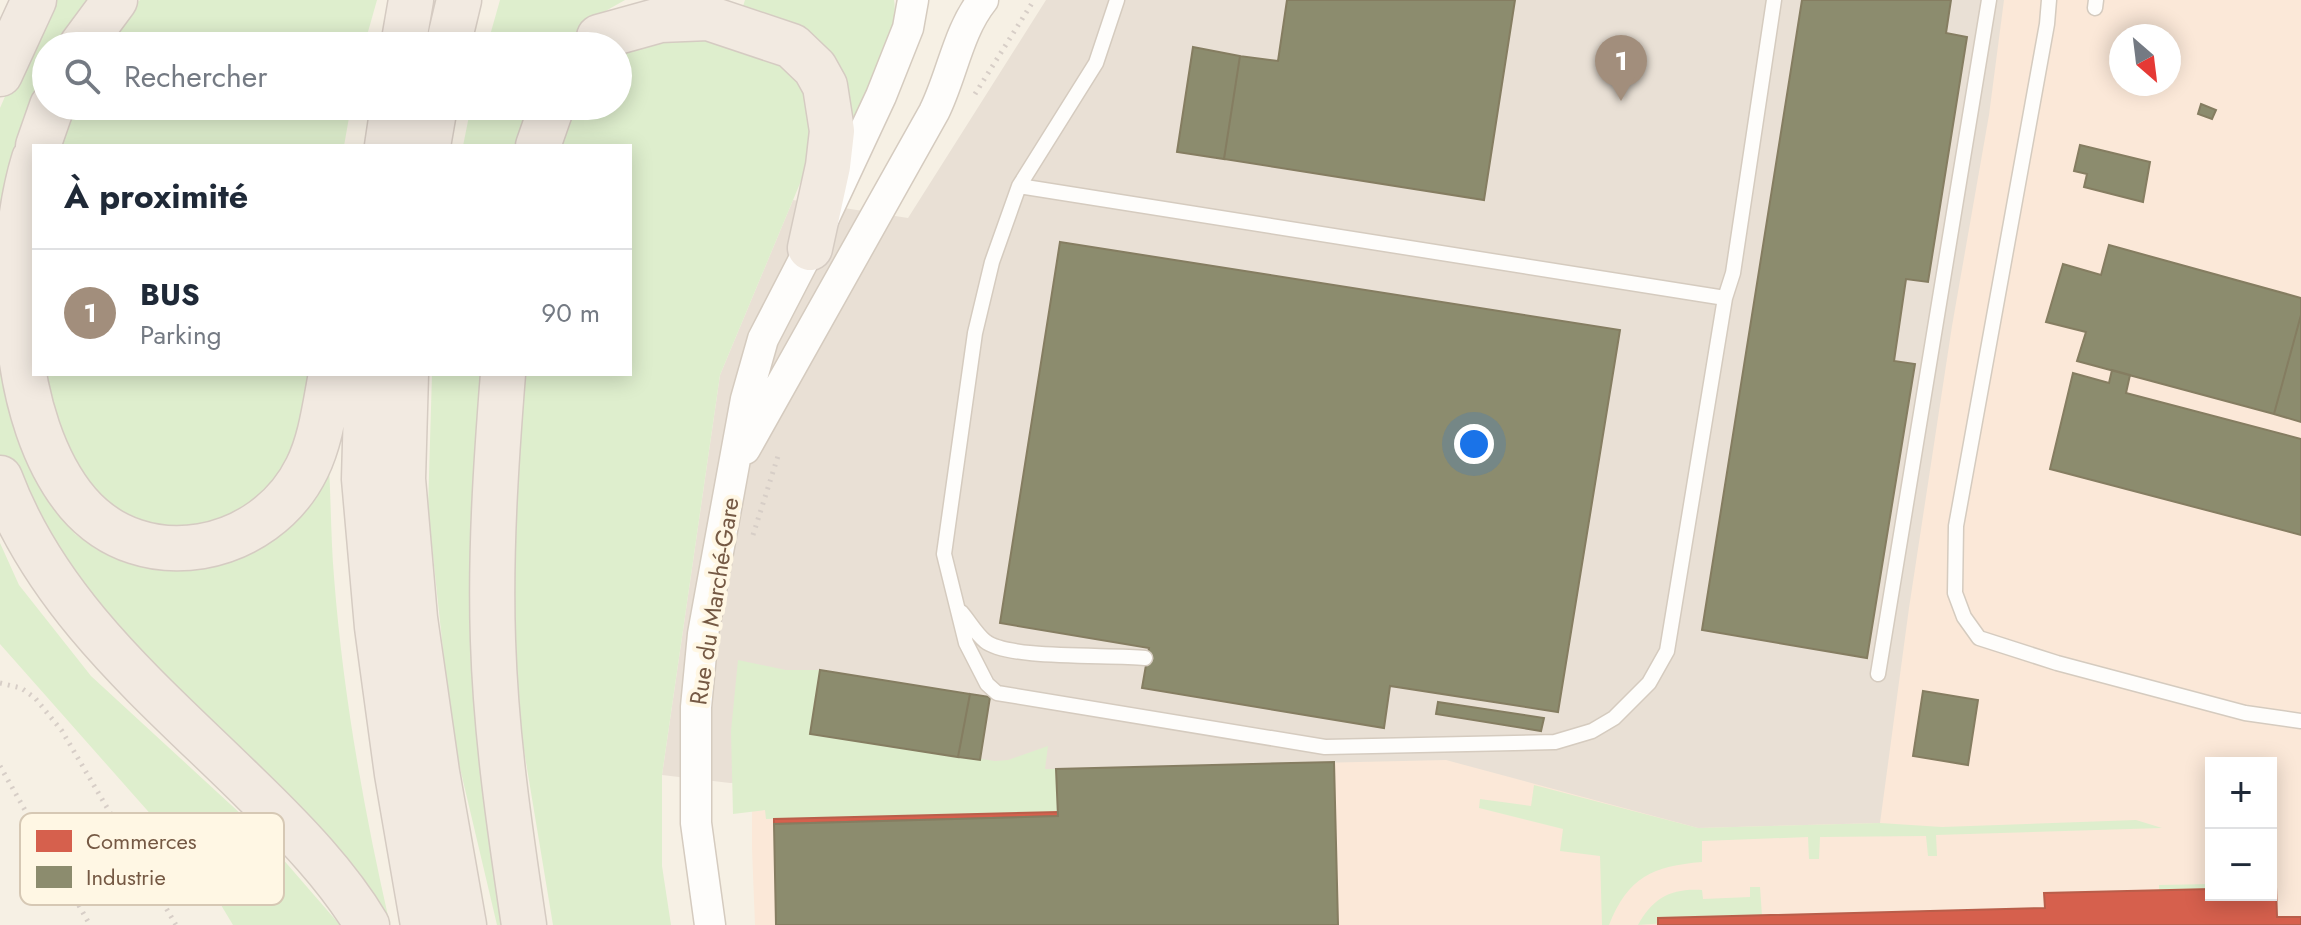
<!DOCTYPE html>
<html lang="fr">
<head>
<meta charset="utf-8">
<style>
	body { margin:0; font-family:Jost,sans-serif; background:#f2f2f3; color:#1f2937 }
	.controls { position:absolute; right:24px; bottom:24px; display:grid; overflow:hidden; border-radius:0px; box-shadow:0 4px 20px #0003 }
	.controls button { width:72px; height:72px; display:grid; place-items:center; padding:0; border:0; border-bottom:2px solid #e0e1e3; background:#fff; color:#1f2937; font:40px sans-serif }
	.compass { position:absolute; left:2109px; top:24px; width:72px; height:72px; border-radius:50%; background:#fff; box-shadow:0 4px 20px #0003; rotate:152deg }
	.you { position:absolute; left:1474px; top:444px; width:28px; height:28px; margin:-20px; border:6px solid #fff; border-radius:50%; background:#1a73e8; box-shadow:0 0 0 12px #1a73e833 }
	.badge { display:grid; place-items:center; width:52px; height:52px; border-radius:50%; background:#a28e7c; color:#fff; font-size:26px; font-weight:700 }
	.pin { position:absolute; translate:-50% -66px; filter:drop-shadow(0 2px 4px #0008) }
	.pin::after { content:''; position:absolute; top:42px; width:28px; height:24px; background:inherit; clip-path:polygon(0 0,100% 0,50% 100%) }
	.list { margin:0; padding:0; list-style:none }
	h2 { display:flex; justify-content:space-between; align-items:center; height:104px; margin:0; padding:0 32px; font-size:34px }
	h2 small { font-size:26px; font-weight:400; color:#747a83 }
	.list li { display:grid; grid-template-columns:52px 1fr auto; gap:24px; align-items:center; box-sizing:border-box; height:128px; padding:0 32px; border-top:2px solid #e0e1e3 }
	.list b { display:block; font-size:30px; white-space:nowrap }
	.list p { margin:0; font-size:26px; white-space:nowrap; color:#747a83 }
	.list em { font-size:26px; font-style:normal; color:#747a83 }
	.icon { flex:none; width:44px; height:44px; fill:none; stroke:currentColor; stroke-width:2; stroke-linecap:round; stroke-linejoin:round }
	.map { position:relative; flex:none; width:2301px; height:925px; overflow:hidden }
	.search { position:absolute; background:#fff; box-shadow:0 4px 20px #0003; left:32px; top:32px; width:600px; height:88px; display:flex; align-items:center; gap:20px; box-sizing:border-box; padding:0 28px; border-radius:44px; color:#747a83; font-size:30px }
	.panel { position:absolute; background:#fff; box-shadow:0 4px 20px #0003; left:32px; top:144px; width:600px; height:232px; border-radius:0px }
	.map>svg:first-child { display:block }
</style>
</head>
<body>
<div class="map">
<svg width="2301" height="925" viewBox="0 0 2301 925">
	<rect width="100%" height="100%" fill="#f6f0e4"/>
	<!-- commercial -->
	<path fill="#fbe8d8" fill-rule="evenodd" d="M1075,0h1226v925h-1546l-3,-76v-168zM2121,36h48v48h-48zM2211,763h60v132h-60z"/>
	<!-- industrial -->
	<path fill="#e9e0d5" d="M1046,0h958l-15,115 -37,211 -43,282 -29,215 -182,5 -252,-68 -390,9 -326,14 -68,-8 58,-400 73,-175 115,18z"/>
	<!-- green -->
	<path fill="#deeecd" d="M51,0h42l-32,46h-15v27l-14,32 -32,149v-146l29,-67z
		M140,0h237l-13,46h-265l28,-35z
		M500,0h125l-30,17 -25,29h-83z
		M745,0h149c6,32 -28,96 -44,125l-103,-110 -4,-9z
		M683,27l99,29 23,25 11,64 -96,230 -58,400v91l9,59h-118l-39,-235 2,-268 4,-48h110v-228h-77l15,-40h50v-58z
		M66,106h285l-7,40h-291z
		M471,106h63l-13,40h-58z
		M0,323l38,155 18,32 19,24 21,15 27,13 29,7 30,2 29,-3 30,-11 88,-90c2,37 2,73 5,110 9,117 30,234 56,348h-11l-226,-239 -153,-223z
		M41,374h271l-4,33 -27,75 -62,47h-81l-56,-43z
		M432,374h56l23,551h-14l-45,-191 -24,-225z
		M0,543l19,42 72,91 164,151 85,98h-107l-33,-55 -200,-226z
		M738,660l48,10h34l-9,64 184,27 13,-1 40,-14 -3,23h11l2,43 -292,7 -1,-9 -32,4 -2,-83z
		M1534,785l164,43 182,-5 62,4 194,-7 26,8 -226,7 1,21h-9l-2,-20 -106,1 -1,22h-10l-1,-22 -106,4v21c-49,4 -74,15 -93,63h-7l-2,-69 -40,-5 3,-22 -84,-21 1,-9 51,7z
		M2211,884v5l-52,2v-6z
		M1750,887h10l2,29 -124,9c15,-27 33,-37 64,-35l1,9 47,-2z"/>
	<!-- shops -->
	<path fill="#d6604d" stroke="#b95e4a" stroke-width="2" d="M1058,812v4l-284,8v-5z
		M2271,887h5l1,30h24v8h-643v-7l387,-10 -1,-15 167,-4v6h60z"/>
	<!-- industry -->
	<path fill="#8c8c6e" stroke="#857d61" stroke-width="2" d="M1287,0h228l-31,200 -260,-41 16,-103 38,5z
		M1802,0h149l-5,33 21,4 -39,245 -22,-3 -12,82 21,3 -48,294 -165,-28z
		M1193,47l47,9 -16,103 -47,-7z
		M2201,104l15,6 -4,9 -14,-5z
		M2080,145l70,17 -7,40 -59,-15 3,-13 -13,-3z
		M1060,242l560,88 -62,382 -168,-26 -6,42 -242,-40 7,-40 -149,-25z
		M2109,245l192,53v17l-27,99 -197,-53 9,-29 -40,-10 17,-58 38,11z
		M2301,315v107l-27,-8z
		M2112,370l18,5 -4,18 175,46v96l-251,-66 23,-96 36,10z
		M820,670l150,24 -12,63 -148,-23z
		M1923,691l55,9 -10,65 -55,-9z
		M970,694l20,3 -10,63 -22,-3z
		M1438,702l106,16 -3,13 -105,-17z
		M1334,762l4,163h-562l-2,-101 284,-8 -2,-47z"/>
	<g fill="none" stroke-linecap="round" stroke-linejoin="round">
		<defs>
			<path id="service" d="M1117,0l-21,63 -77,123 -27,76 -17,71 -31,221 22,89 21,41 10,9 328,54 230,-5 37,-11 22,-13 35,-35 18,-32 58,-353
				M2049,0l-2,24 -91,502 -1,67 9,24 15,21 78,25 188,50 56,8
				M2095,8l1,-8
				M1019,186l706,112 8,-25 41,-273
				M961,612c8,9 15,22 24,29 23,19 126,13 160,17
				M1878,674l111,-674"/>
			<path id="minor" d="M745,449l189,-337c18,-36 24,-81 49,-112
				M710,925l-14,-102v-116l7,-73 43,-235 17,-60 47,-91 71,-152 27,-68 5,-28"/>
			<path id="trunk" d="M599,37l61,-17 48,-2 84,28 23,22 10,18 7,45 -4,35 -18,82
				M81,46l34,-46
				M403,46l8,-46
				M448,46l11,-46
				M0,74l34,-74
				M38,146l14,-40
				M387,146l6,-40
				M428,146l7,-40
				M538,146l14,-40
				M34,159c-30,99 -25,262 44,344 65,76 187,51 229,-35 14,-28 18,-63 24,-94
				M367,374l-3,105 13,148 20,147 26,151
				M406,374l-3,105 12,139 22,154 27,153
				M503,374c-7,88 -13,179 -10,267 3,96 17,190 31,284
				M0,478c49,131 157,218 253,313 42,41 84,84 114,134"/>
		</defs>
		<!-- service casing -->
		<use href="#service" stroke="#d5cbbf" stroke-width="17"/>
		<!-- minor casing -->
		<use href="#minor" stroke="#d5cbbf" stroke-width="33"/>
		<!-- trunk casing -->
		<use href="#trunk" stroke="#d5cbc2" stroke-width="47"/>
		<!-- path -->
		<path stroke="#d7cec7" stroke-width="5" stroke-dasharray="2 6" stroke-linecap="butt" d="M975,94l59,-94
			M753,535l26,-82
			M0,683l21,5 14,10 27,33 114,194
			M0,766l90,159"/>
		<!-- service -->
		<use href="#service" stroke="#fefdfb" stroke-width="14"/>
		<!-- minor -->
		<use href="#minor" stroke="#fefdfb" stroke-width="30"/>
		<!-- trunk -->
		<use href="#trunk" stroke="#f2eae1" stroke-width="44"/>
	</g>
	<g text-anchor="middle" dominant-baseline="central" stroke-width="8" stroke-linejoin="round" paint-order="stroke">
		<!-- street labels -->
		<g font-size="24" fill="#755944" stroke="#fff7e4">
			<text transform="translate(714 601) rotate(-81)">Rue du Marché-Gare</text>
		</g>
	</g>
	<!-- legend -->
	<rect x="20" y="813" width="264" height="92" rx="12" fill="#fff7e4" stroke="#d6c8b4" stroke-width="2"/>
	<rect x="36" y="830" width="36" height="22" fill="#d6604d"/>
	<rect x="36" y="866" width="36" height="22" fill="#8c8c6e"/>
	<g font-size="22" fill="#755944">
		<text x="86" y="849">Commerces</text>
		<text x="86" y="885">Industrie</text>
	</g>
</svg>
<div class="controls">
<button>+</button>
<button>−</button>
</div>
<svg class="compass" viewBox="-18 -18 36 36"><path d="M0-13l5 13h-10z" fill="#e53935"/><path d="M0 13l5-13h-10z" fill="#747a83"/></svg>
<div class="you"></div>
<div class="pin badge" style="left:1621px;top:101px">1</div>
<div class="search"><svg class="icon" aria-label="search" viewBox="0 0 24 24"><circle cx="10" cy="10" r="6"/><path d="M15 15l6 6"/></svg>Rechercher</div>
<section class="panel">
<h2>À proximité<small></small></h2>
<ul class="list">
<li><span class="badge">1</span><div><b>BUS</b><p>Parking</p></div><em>90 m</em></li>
</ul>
</section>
</div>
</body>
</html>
